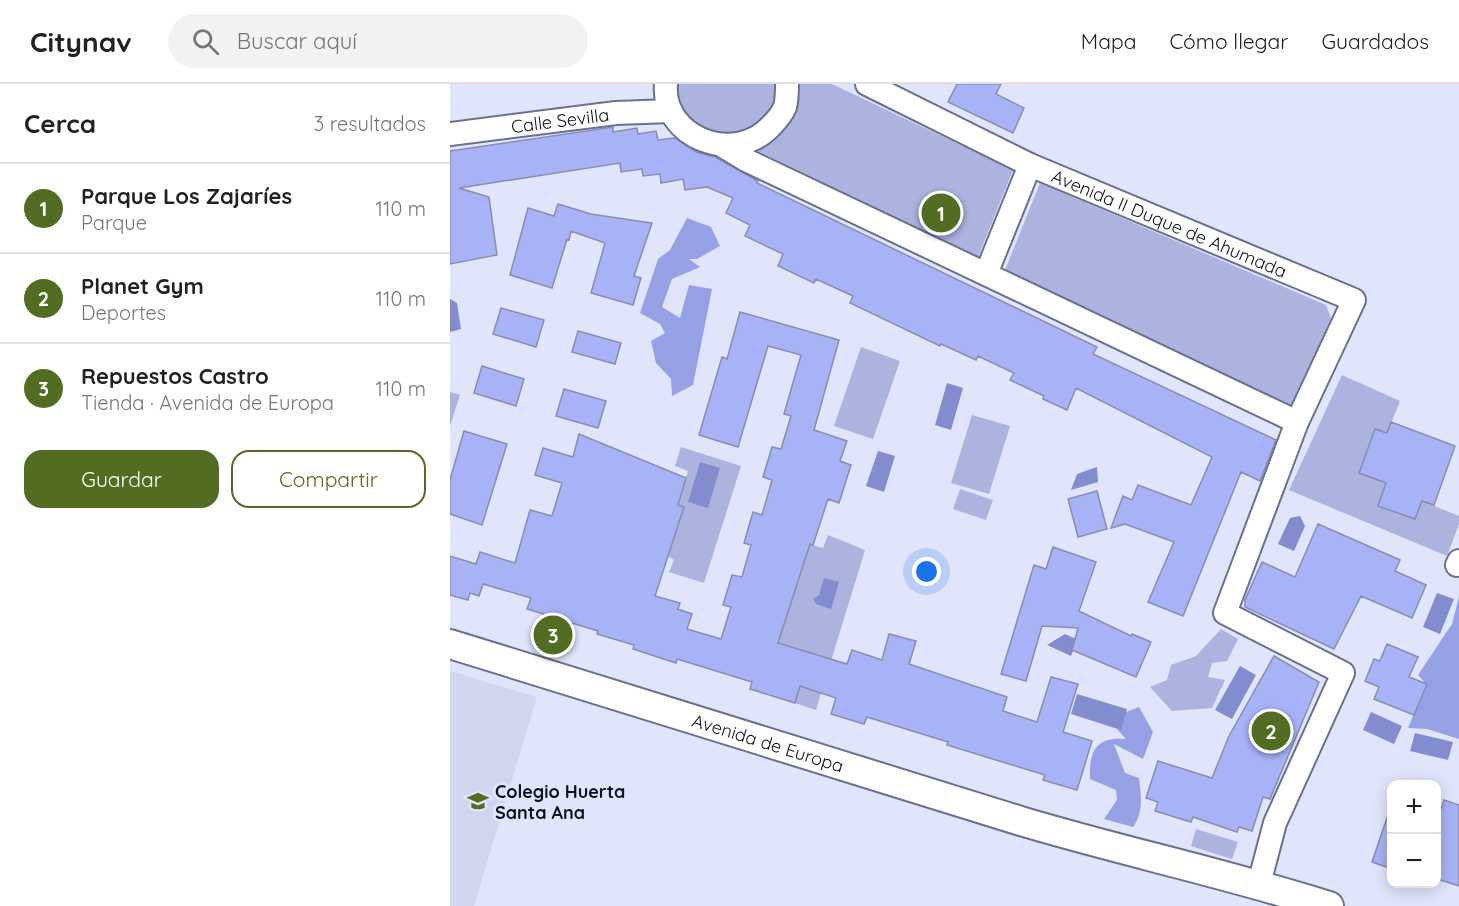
<!DOCTYPE html>
<html lang="es">
<head>
<meta charset="utf-8">
<style>
	body { margin:0; font-family:Quicksand,sans-serif; background:#f2f2f2; color:#222 }
	.controls { position:absolute; right:18px; bottom:18px; display:grid; overflow:hidden; border-radius:12px; box-shadow:0 3px 15px #0003 }
	.controls button { width:54px; height:54px; display:grid; place-items:center; padding:0; border:0; border-bottom:2px solid #e0e0e0; background:#fff; color:#222; font:30px sans-serif }
	.you { position:absolute; left:477px; top:488px; width:21px; height:21px; margin:-15px; border:4px solid #fff; border-radius:50%; background:#1a73e8; box-shadow:0 0 0 9px #1a73e833 }
	.badge { display:grid; place-items:center; width:39px; height:39px; border-radius:50%; background:#526d21; color:#fff; font-size:20px; font-weight:700 }
	.pin { position:absolute; translate:-50% -50%; border:3px solid #fff; box-shadow:0 2px 6px #0006 }
	.list { margin:0; padding:0; list-style:none }
	h2 { display:flex; justify-content:space-between; align-items:center; height:78px; margin:0; padding:0 24px; font-size:26px }
	h2 small { font-size:20px; font-weight:400; color:#767676 }
	.list li { display:grid; grid-template-columns:39px 1fr auto; gap:18px; align-items:center; box-sizing:border-box; height:90px; padding:0 24px; border-top:2px solid #e0e0e0 }
	.list b { display:block; font-size:22px; white-space:nowrap }
	.list p { margin:0; font-size:20px; white-space:nowrap; color:#767676 }
	.list em { font-size:20px; font-style:normal; color:#767676 }
	.actions { display:flex; gap:12px; padding:18px 24px }
	.actions a { flex:1; padding:14px 0; border:2px solid #526d21; border-radius:18px; text-align:center; font-size:21px; color:#526d21 }
	.actions .main { background:#526d21; color:#fff }
	.icon { flex:none; width:33px; height:33px; fill:none; stroke:currentColor; stroke-width:2; stroke-linecap:round; stroke-linejoin:round }
	.map { position:relative; flex:none; width:1009px; height:822px; overflow:hidden }
	header { display:flex; align-items:center; gap:36px; box-sizing:border-box; height:84px; padding:0 30px; background:#fff; border-bottom:2px solid #e0e0e0 }
	header strong { font-size:28px }
	nav { display:flex; gap:33px; margin-inline-start:auto; font-size:21px }
	.search { width:420px; height:54px; background:#f2f2f2; display:flex; align-items:center; gap:15px; box-sizing:border-box; padding:0 21px; border-radius:33px; color:#767676; font-size:22px }
	main { display:flex }
	aside { flex:1; background:#fff }
	.map>svg:first-child { display:block }
</style>
</head>
<body>
<header>
<strong>Citynav</strong>
<div class="search"><svg class="icon" aria-label="search" viewBox="0 0 24 24"><circle cx="10" cy="10" r="6"/><path d="M15 15l6 6"/></svg>Buscar aquí</div>
<nav><a>Mapa</a><a>Cómo llegar</a><a>Guardados</a></nav>
</header>
<main>
<aside>
<h2>Cerca<small>3 resultados</small></h2>
<ul class="list">
<li><span class="badge">1</span><div><b>Parque Los Zajaríes</b><p>Parque</p></div><em>110 m</em></li>
<li><span class="badge">2</span><div><b>Planet Gym</b><p>Deportes</p></div><em>110 m</em></li>
<li><span class="badge">3</span><div><b>Repuestos Castro</b><p>Tienda · Avenida de Europa</p></div><em>110 m</em></li>
</ul>
<div class="actions"><a class="main">Guardar</a><a>Compartir</a></div>
</aside>
<div class="map">
<svg width="1009" height="822" viewBox="0 0 1009 822">
	<rect width="100%" height="100%" fill="#e1e5fb"/>
	<!-- built -->
	<path fill="#d1d6ef" d="M0,587l87,26 -63,209h-24z"/>
	<!-- green -->
	<path fill="#abb3de" d="M227,0h100c-1,15 -5,33 -19,42 -4,2 -27,10 -31,10 -13,0 -34,-11 -41,-21 -7,-9 -8,-20 -9,-31z
		M350,0h32l181,86 -35,87 -222,-107c22,-17 44,-36 44,-66z
		M590,99l286,122 5,13 -40,90 -286,-138z
		M411,263l39,14 -27,78 -39,-13z
		M892,291l58,26 -13,32 -12,-4 11,54 -8,23 37,13 7,-18 37,15v8l-12,32 -158,-66z
		M0,308l10,3 -10,31z
		M522,331l38,11 -21,68 -38,-11z
		M231,363l60,19 -37,117 -35,-11 5,-12 -6,-4 16,-49 -6,-2 10,-34 -13,-5z
		M510,405l33,11 -7,20 -33,-11z
		M378,451l37,15 -49,160 -21,-7 5,-17 10,3 10,-33 -46,-2 36,-110 13,4z
		M771,545l17,10 -11,22 -15,2 -4,14 17,3 -13,28 -40,3 -22,-24 17,-7 4,-15 25,-9z
		M746,745l42,13 -6,17 -41,-13z"/>
	<!-- forest -->
	<path fill="#96a0e5" d="M237,134l24,9 9,19 -23,13h-8l11,8 -28,12 -10,28 18,11 9,-33 23,4 -19,96 -21,11 -1,-17 -15,-16 -5,-22 14,-8 -5,-9 -20,-11 18,-54 12,-9z
		M1009,513v142l-32,-10 -19,-1 18,-44 -8,-9 34,-51z
		M689,623l14,25 -10,27 -29,-15 11,29 14,5c2,17 5,34 -6,49l-29,-8 13,-19 -1,-10 -26,-11c-1,-27 5,-43 36,-40l-9,-10 9,-17z"/>
	<!-- water -->
	<path fill="#828ccf" d="M0,215l7,4 4,26 -11,3z
		M497,299l16,5 -12,42 -16,-5z
		M428,367l17,5 -11,36 -18,-6z
		M250,378l20,6 -12,40 -20,-6z
		M647,383l1,15 -27,8 6,-16z
		M850,432l5,10 -11,25 -16,-7 12,-26z
		M374,494l15,4 -8,27 -15,-5 -3,-5 6,-4z
		M987,509l17,6 -14,35 -17,-7z
		M615,550l13,6 -7,16 -24,-11z
		M790,582l16,9 -24,44 -17,-9z
		M627,610l50,15 -6,21 -50,-16z
		M921,628l31,14 -8,18 -31,-14z
		M965,649l38,9 -5,18 -38,-9z"/>
	<!-- building -->
	<path fill="#a7b2f7" stroke="#888dae" stroke-width="1.5" d="M507,0h44l-5,10 28,14 -11,25 -65,-31z
		M163,43v5l24,-4 1,6 18,-3 2,9 17,-2 21,14 19,5 43,24 -1,2 340,164 -4,7 183,86 -16,41 -19,-9 -58,144 -35,-14 26,-60 -49,-18 -14,4 12,-32 9,4 6,-15 53,20 21,-48 -136,-69 -9,22 -24,-11 1,-3 -34,-16 4,-7 -36,-17 -2,4 -35,-16 -1,2 -90,-43 3,-7 -37,-17 -2,4 -36,-17 5,-12 -38,-18 5,-11 -24,-12 7,-15 -26,-11 -22,3 -2,-11 -22,4 -1,-9 -17,2 -1,-7 -21,3 -1,-9 -161,25 30,9 8,58 -47,9v-113z
		M108,120l33,10 61,9 -18,53 7,2 -8,27 -42,-12 14,-50 -34,-12 -2,9 -2,-1 -15,49 -42,-13 18,-67 26,8z
		M51,224l43,12 -8,27 -43,-13z
		M290,228l99,28 -25,90 33,11 -7,20 11,4 -12,38 -11,-4 -15,46 -3,-1 -32,99 69,21 5,-14 30,10 7,-26 27,7 -7,23 98,33 -4,14 34,11 14,-45 27,7 -15,48 29,9 -15,49 -34,-10 2,-5 -98,-30 1,-3 -81,-25 -3,7 -33,-10 5,-16 -36,-12 -5,17 -45,-14 2,-7 -75,-23 -1,4 -43,-14 1,-4 -37,-11 1,-3 -71,-22 4,-11 -48,-14 -4,12 -9,-3 -2,7 -18,-5v-39l26,8 4,-12 35,11 15,-53 22,6 10,-33 -27,-8 8,-27 30,9 6,-23 107,44 -8,27 6,2 -29,89 25,7 -2,6 14,5 -5,15 34,10 10,-32 -8,-2 9,-30 10,2 9,-32 -7,-2 9,-31 9,3 10,-35 -9,-3 9,-30 9,2 10,-33 -7,-2 17,-59 -33,-9 -30,101 -39,-12 23,-78 5,2z
		M128,247l43,12 -6,21 -43,-12z
		M32,282l42,13 -8,27 -42,-13z
		M114,305l42,12 -8,27 -42,-12z
		M941,338l64,24 -21,59 -12,-4 -7,18 -37,-13 8,-23 -27,-10 16,-44 12,4z
		M14,347l43,13 -25,81 -32,-11v-34z
		M647,407l10,38 -29,8 -10,-38z
		M868,440l82,36 -5,11 31,14 -14,33 -51,-22 -27,53 -89,-42v-7l17,-38 33,15z
		M603,463l43,15 -17,49 52,25 1,-2 19,8 -15,35 -64,-27 6,-22 -36,-2 -16,55 -25,-7 33,-109 12,4z
		M937,560l31,13 -9,20 18,7 -13,31 -40,-16 5,-12 -14,-6 9,-22 6,2z
		M824,572l45,26 -49,117 -7,-2 -11,34 -13,-4 -2,5 -44,-15 -2,5 -36,-11 3,-9 -12,-4 12,-37 54,17 17,-42z
		M994,716l15,5v81l-22,-7v-57z
		M938,731l4,1v53l-20,-7z"/>
	<g fill="none" stroke-linecap="round" stroke-linejoin="round">
		<defs>
			<g id="minor">
				<path d="M216,0c-5,53 68,82 105,42 5,-5 11,-12 14,-19 2,-7 2,-15 2,-23"/>
				<path id="s1" d="M417,0l163,81 324,135 -57,122 -72,191 118,60 -68,150 -16,61"/>
				<path id="s2" d="M0,50l166,-21 55,-2"/>
				<path d="M273,62l23,14 551,262"/>
				<path d="M536,190l44,-109"/>
				<path d="M1007,481l2,-4"/>
			</g>
			<g id="major">
				<path id="s3" d="M0,560l574,178c101,30 204,52 305,84"/>
			</g>
		</defs>
		<!-- minor casing -->
		<use href="#minor" stroke="#6a708f" stroke-width="26"/>
		<!-- major casing -->
		<use href="#major" stroke="#6a708f" stroke-width="32"/>
		<!-- minor -->
		<use href="#minor" stroke="#fff" stroke-width="22"/>
		<!-- major -->
		<use href="#major" stroke="#fff" stroke-width="28"/>
	</g>
	<!-- icons -->
	<defs>
		<symbol id="school-bare" viewBox="-9 -9 18 18"><path d="M0-5L7-2L0 1L-7-2ZM-4 1L0 2.5L4 1V4Q0 6-4 4Z" fill="#526d21" stroke="#e1e5fb" stroke-width="2.5" paint-order="stroke"/></symbol>
	</defs>
	<g fill-rule="evenodd">
		<use href="#school-bare" x="13" y="702" width="30" height="30"/>
	</g>
	<g text-anchor="middle" dominant-baseline="central" stroke-width="6" stroke-linejoin="round" paint-order="stroke">
		<!-- street labels -->
		<g font-size="18" fill="#0f111c" stroke="#e1e5fb">
			<text stroke="none"><textPath href="#s2" startOffset="111">Calle Sevilla</textPath></text>
			<text stroke="none"><textPath href="#s1" startOffset="333">Avenida II Duque de Ahumada</textPath></text>
			<text stroke="none"><textPath href="#s3" startOffset="333">Avenida de Europa</textPath></text>
		</g>
		<!-- poi labels -->
		<g font-size="18" font-weight="bold" fill="#0f111c" stroke="#e1e5fb" text-anchor="start">
			<text x="45" y="707">Colegio Huerta<tspan x="45" dy="21">Santa Ana</tspan></text>
		</g>
	</g>
</svg>
<div class="controls">
<button>+</button>
<button>−</button>
</div>
<div class="you"></div>
<div class="pin badge" style="left:491px;top:129px">1</div>
<div class="pin badge" style="left:821px;top:647px">2</div>
<div class="pin badge" style="left:103px;top:551px">3</div>
</div>
</main>
</body>
</html>
